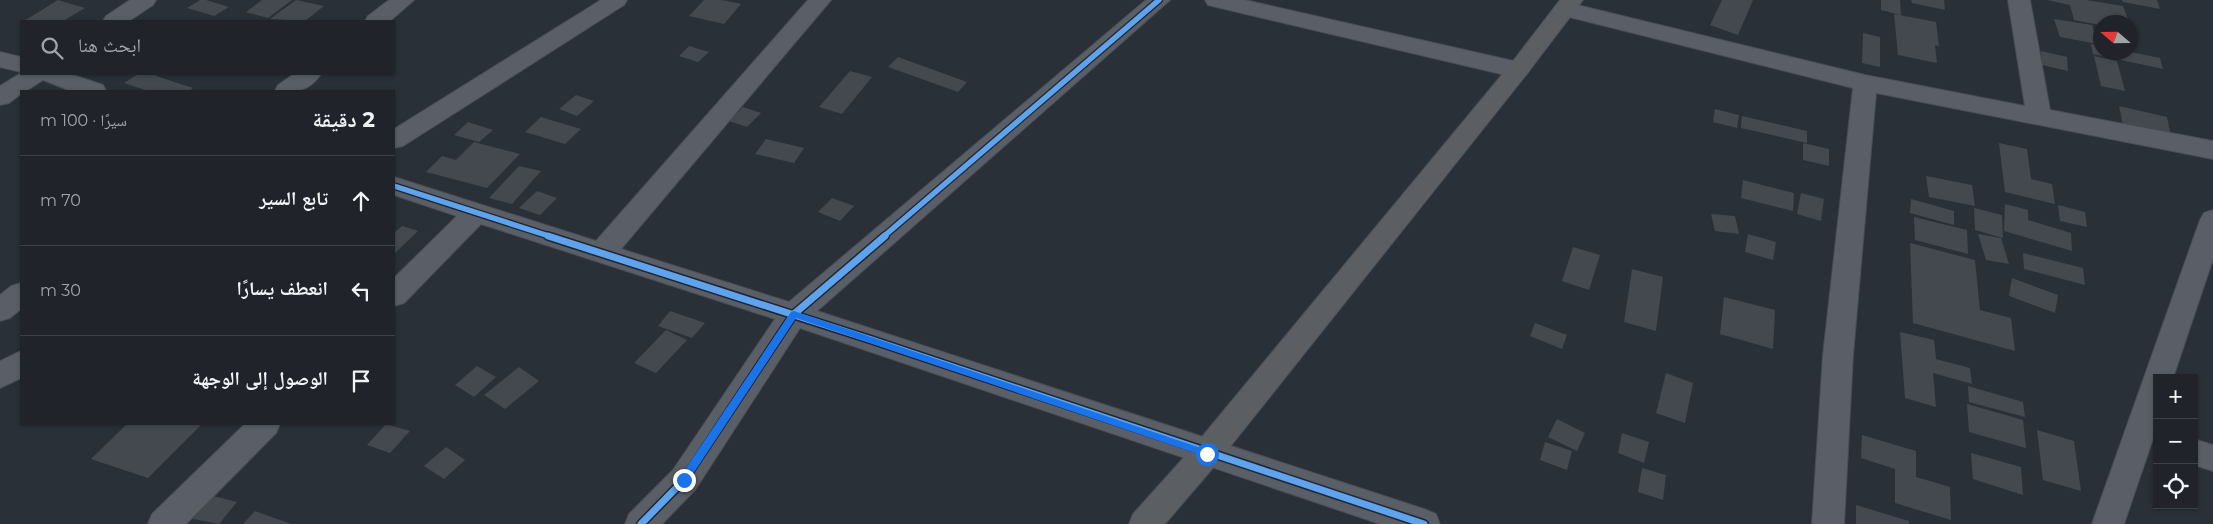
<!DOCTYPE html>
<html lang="ar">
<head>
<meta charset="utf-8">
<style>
	body { margin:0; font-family:Montserrat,"Noto Naskh Arabic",sans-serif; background:#282c32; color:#f1f3f6; direction:rtl }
	.controls { position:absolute; right:15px; bottom:15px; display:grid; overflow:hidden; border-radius:0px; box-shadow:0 1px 4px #0004 }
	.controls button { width:45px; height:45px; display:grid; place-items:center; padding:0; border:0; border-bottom:1px solid #3d4147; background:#20242a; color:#f1f3f6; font:25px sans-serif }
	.compass { position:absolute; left:2093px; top:15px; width:45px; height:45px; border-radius:50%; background:#20242a; box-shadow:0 1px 4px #0004; rotate:290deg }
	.stop { position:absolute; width:15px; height:15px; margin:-11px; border:4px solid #1a73e8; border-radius:50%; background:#fff }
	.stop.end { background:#1a73e8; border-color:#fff; box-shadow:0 1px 5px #0008 }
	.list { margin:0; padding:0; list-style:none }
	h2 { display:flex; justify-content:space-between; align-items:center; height:65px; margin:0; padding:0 20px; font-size:21px }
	h2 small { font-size:16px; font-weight:400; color:#a2a4a8 }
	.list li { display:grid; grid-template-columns:32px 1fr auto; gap:15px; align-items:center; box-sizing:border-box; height:90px; padding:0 20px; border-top:1px solid #3d4147 }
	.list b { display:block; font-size:19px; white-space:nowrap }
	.list em { font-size:16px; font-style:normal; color:#a2a4a8 }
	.icon { flex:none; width:28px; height:28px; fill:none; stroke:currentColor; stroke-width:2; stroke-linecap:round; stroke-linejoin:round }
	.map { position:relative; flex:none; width:2213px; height:524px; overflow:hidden; direction:ltr }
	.search { position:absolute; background:#20242a; box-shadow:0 1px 4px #0004; left:20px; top:20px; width:375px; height:55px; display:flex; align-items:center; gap:12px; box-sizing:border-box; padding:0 18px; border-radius:0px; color:#a2a4a8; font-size:19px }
	.panel { position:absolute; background:#20242a; box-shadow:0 1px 4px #0004; left:20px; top:90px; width:375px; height:335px; border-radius:0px; direction:rtl }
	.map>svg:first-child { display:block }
</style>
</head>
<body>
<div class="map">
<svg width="2213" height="524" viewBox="0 0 2213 524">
	<rect width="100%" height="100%" fill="#2a3038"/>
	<!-- building -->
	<path fill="#444950" d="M58,0l27,8 -22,13h-39z
		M200,0h6l23,7 -15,9 -27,-8z
		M262,0h30l-24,18 -22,-6z
		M296,0l28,6 -19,15 -35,-2z
		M704,0h18l19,4 -17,20 -35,-8z
		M1722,0h31l-15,35 -28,-10z
		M1881,0h19l1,15 -20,-5z
		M1911,0h33l1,10 -33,-7z
		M2047,0h39l37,6 6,16h-29v3l-26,-5 -4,-15z
		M2122,0h35l3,9 -37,-7z
		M1894,14l42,8 3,24 -4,-1 2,18 -39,-8z
		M2054,19l38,6 6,19 -38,-7z
		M1863,33l17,4v30l-18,-4z
		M2091,44l9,2v6h30l30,6 3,11 -70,-15z
		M689,46l20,6 -11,10 -19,-6z
		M2041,51l26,6 1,14 -26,-6z
		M2094,56l23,5 8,30 -24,-5z
		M898,57l69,25 -9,10 -70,-25z
		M850,71l22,6 -30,37 -23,-7z
		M138,74h21l-3,2 37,12 -4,3h-41l-24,-8z
		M576,95l18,6 -17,15 -18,-7z
		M2119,106l48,11 4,19 -48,-11z
		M743,107l18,6 -14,14 -18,-6z
		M1715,109l24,6 -2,13 -24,-6z
		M1742,116l65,15v12l-66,-15z
		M541,117l40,12 -16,15 -40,-12z
		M468,122l25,8 -14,12 -25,-7z
		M766,139l38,9 -10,15 -39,-9z
		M474,142l46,12 -33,34 -61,-16 16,-16 14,4z
		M1803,143l26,6v17l-26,-6z
		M1999,143l28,6 4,30 21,5 3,20 -50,-12z
		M519,166l22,5 -29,33 -23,-6z
		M1926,176l46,9 3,21 -46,-9z
		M1743,180l51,13 -1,18 -52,-13z
		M537,191l20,7 -17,17 -21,-7z
		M1801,193l23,6 -3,22 -24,-7z
		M832,198l22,8 -14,15 -22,-9z
		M1911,199l43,12v14l-44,-12z
		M2005,204l23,6v10l43,13 1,18 -68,-20z
		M2058,205l27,7 2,15 -27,-6z
		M1974,208l28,7 1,23 -28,-8z
		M1711,214l24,2 4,18 -24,-3z
		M1914,217l53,13 1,24 -53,-14z
		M402,226l16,5 -24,23v-21z
		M1748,234l28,8 -3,18 -28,-8z
		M1978,234l23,4 8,26 -23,-4z
		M1910,243l65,17 5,50 31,8 4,33 -102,-28z
		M1573,247l27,8 -11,35 -27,-9z
		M2023,253l60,15 2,17 -61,-16z
		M1632,269l31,8 -7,54 -32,-9z
		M2012,278l46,17 -3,18 -46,-17z
		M1724,297l51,13 -2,39 -53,-15z
		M670,311l35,12 -13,15 -34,-12z
		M1535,323l32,12 -5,14 -32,-13z
		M666,330l21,10 -31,33 -22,-10z
		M1900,332l34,8 2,19 34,9 2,16 -39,-11 3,34 -31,-9z
		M477,366l19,11 -22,20 -19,-12z
		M519,367l20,14 -34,28 -21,-14z
		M1666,373l27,10 -8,40 -29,-10z
		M1968,386l55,16 2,15 -56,-15z
		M1967,404l56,16 3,28 -57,-16z
		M1557,419l28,14 -8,18 -29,-14z
		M127,424h75l-54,54 -57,-19z
		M386,424l24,7 -20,22 -23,-8z
		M2037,430l37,11 7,50 -38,-11z
		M1622,433l27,9 -5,21 -26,-10z
		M1862,435l54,16v26l34,10 1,33 -56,-17v-34l-34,-11z
		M1545,442l27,9 -5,19 -27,-10z
		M446,447l19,13 -21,19 -20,-13z
		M1971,453l50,14 2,28 -50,-16z
		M1642,468l24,7 -3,25 -25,-8z
		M213,496l24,6 -18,22 -26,-5z
		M1856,505l53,16v3h-53z
		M255,511l36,13h-48z"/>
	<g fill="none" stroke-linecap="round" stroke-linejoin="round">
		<defs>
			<path id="minor" d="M130,0h26l-3,5 -24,16h-26l3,-5z
				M389,0h25l-24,21h-25l3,-5z
				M601,0h26l-3,5 -221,141 -9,2v-19z
				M808,0h23l-210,249 168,53 357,-302h24l-353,311 607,198 12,5 4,10h-60l-580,-196 -105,162 -33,34h-37l4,-10 44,-44 102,-151 -294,-95 -77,79 -10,3v-28l63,-62 -63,-21v-18l202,64z
				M1205,0h40l273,62 8,3 4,5 -4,5 -8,3 -302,-71 -8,-2z
				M2008,0h22l20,110 163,31v18l-337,-66 -23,262 -9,169h-32l11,-169 30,-267 -296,-74 -3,-5 3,-5 8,-2 300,73 160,31z
				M0,52l21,5v15l-21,-5z
				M21,73l49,1 33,11 3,6h-35l-28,-11 -17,11h-5v3l-12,9 -9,2v-19z
				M294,74h27c-13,19 -25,17 -46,17l3,-6z
				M2213,210v49l-40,119h-16v49l-33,97h-32l108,-304 4,-7z
				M21,283v26l-11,9 -10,3v-26l11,-9z
				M21,351v27l-21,10v-27z
				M245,424h35l-4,9 -90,91h-38l4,-10z
				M2194,439l19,6v26l-19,-6z"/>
			<path id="trunk" d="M1560,0h23l-57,75 -308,387 -53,62h-36l4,-10 63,-70 314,-379z"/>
		</defs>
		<!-- minor casing -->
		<use href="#minor" stroke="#484c53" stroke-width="2"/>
		<!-- trunk casing -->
		<use href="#trunk" stroke="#474c53" stroke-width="2"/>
		<!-- minor -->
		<use href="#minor" fill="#5a5e66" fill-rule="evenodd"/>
		<!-- trunk -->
		<use href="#trunk" fill="#5b5f64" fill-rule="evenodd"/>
		<defs>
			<path id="cycleway-far1" d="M394,186l158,51
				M883,237l276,-237"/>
			<path id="cycleway" d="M548,236l324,104 552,184
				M641,524l43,-44 110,-166 91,-78"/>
		</defs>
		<!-- cycleway-far1 casing -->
		<use href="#cycleway-far1" stroke="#1d2633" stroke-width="8"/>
		<!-- cycleway casing -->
		<use href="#cycleway" stroke="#1d2633" stroke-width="10"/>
		<!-- cycleway-far1 -->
		<use href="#cycleway-far1" stroke="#60a3ed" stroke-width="5.5"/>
		<!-- cycleway -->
		<use href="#cycleway" stroke="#60a3ed" stroke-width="7"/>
	</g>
	<!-- route -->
	<path fill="#1a73e8" d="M794,311l413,139 4,4 -4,3 -411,-139 -109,165h-7v-6l111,-165z"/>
</svg>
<div class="controls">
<button>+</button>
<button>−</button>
<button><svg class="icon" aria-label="locate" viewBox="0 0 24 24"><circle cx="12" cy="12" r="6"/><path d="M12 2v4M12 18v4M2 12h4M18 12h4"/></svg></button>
</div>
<svg class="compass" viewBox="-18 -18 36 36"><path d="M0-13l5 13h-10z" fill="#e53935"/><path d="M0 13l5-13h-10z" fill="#a2a4a8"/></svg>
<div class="stop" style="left:1207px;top:454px"></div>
<div class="stop end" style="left:684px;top:480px"></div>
<div class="search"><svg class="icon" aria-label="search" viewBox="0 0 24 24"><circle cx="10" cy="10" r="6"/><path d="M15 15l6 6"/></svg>ابحث هنا</div>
<section class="panel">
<h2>2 دقيقة<small>سيرًا · 100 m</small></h2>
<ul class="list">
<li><svg class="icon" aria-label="ahead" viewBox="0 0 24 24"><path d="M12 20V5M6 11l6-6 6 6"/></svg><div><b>تابع السير</b></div><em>70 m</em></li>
<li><svg class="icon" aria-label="left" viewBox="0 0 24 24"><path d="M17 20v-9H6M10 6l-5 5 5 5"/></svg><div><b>انعطف يسارًا</b></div><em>30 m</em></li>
<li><svg class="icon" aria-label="arrive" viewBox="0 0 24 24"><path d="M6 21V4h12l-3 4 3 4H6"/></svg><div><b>الوصول إلى الوجهة</b></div></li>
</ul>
</section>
</div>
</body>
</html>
